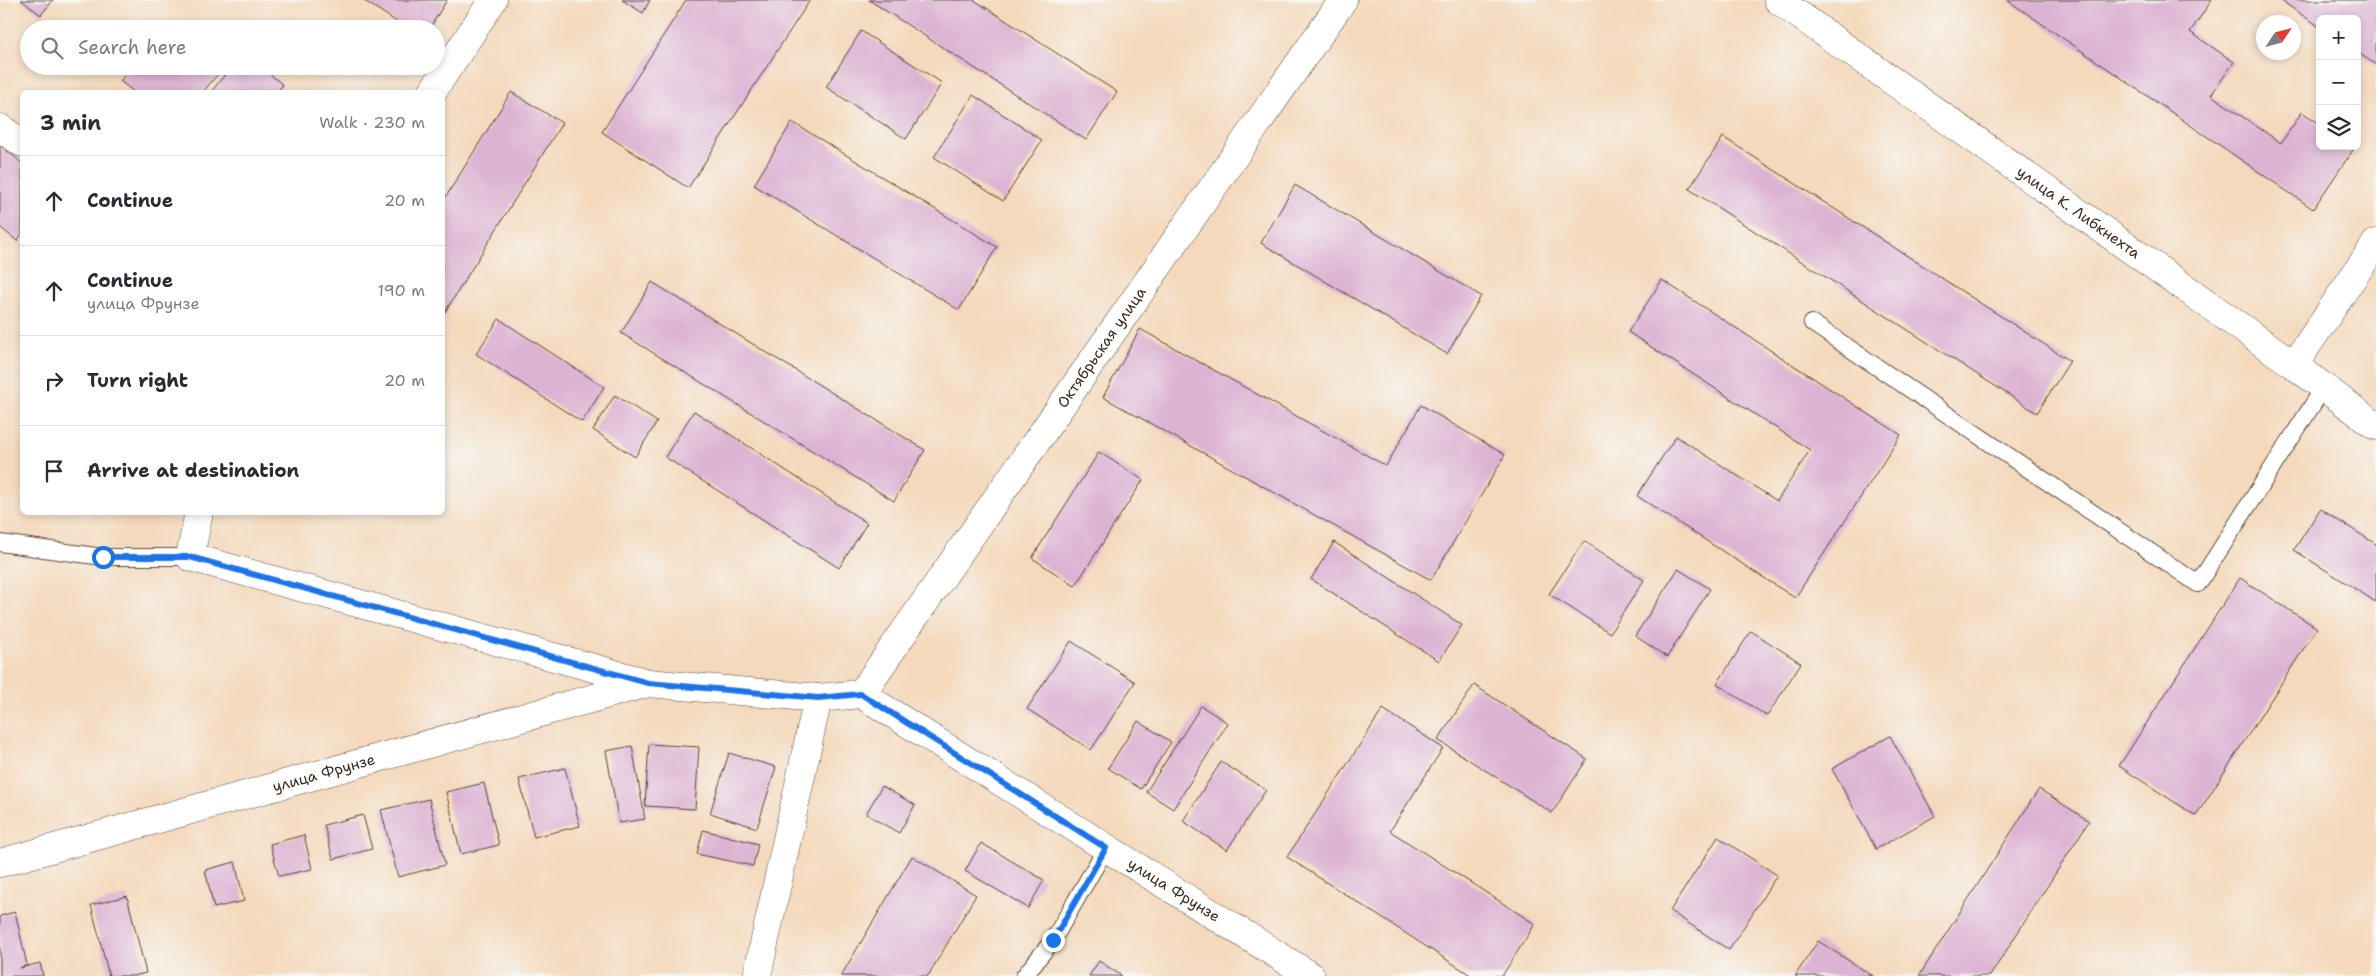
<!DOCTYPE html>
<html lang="en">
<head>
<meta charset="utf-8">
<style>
	body { margin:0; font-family:"Shantell Sans",sans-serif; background:#f7f7f7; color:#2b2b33 }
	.controls { position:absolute; right:15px; top:15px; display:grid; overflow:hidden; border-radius:8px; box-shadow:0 2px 8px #0003 }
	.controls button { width:45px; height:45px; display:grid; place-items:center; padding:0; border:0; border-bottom:1px solid #e1e1e2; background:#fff; color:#2b2b33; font:25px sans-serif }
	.compass { position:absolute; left:2256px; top:15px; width:45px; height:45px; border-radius:50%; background:#fff; box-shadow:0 2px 8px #0003; rotate:54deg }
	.stop { position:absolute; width:15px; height:15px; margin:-11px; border:4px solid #1a73e8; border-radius:50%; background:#fff }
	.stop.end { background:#1a73e8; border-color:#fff; box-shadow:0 1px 5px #0008 }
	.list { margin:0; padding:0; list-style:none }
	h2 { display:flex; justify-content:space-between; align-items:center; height:65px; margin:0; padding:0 20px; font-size:21px }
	h2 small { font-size:16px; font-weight:400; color:#7c7c81 }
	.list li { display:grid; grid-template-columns:32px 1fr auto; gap:15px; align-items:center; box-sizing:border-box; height:90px; padding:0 20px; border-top:1px solid #e1e1e2 }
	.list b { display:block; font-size:19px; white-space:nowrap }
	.list p { margin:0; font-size:16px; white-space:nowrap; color:#7c7c81 }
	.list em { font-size:16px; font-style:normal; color:#7c7c81 }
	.icon { flex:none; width:28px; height:28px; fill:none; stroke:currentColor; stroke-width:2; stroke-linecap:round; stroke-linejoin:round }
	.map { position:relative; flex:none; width:2376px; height:976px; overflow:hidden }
	.search { position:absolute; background:#fff; box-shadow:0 2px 8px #0003; left:20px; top:20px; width:425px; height:55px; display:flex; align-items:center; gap:12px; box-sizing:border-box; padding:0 18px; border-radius:28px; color:#7c7c81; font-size:19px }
	.panel { position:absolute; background:#fff; box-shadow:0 2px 8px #0003; left:20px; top:90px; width:425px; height:425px; border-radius:8px }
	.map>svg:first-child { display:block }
</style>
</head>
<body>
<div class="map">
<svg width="2376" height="976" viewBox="0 0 2376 976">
	<rect width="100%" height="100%" fill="#f6f6f2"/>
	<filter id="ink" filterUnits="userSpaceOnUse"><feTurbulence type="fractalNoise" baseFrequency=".02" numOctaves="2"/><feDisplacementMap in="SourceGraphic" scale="10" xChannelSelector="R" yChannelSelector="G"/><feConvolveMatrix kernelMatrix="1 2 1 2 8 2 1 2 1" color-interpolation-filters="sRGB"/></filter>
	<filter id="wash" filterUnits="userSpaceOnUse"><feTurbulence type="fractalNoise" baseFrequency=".0096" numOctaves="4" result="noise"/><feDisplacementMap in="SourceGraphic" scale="20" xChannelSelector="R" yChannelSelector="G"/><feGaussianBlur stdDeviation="1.12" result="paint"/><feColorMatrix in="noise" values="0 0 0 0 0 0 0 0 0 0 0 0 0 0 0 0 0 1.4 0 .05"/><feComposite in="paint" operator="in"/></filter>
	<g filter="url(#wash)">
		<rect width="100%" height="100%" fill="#f4d9bc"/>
		<g id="blocks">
			<!-- building -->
			<path fill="#ddb3d3" d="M21,0h32l-12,15z
				M363,0h84l-18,29h-21z
				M622,0h28l-7,13z
				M686,0h124l-122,188 -86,-56z
				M869,0h105l143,92 -31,48z
				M2007,0h205l-22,32 44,30 -23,33 70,48 21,-31 18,12v22l35,1 -42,62z
				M2280,0h96v65l-19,-13v-33h-37v8z
				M861,31l81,52 -36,56 -80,-52z
				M132,66h85l4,4 -18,22h-69l-14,-11z
				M232,66h28l23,19 -7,7h-65z
				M511,92l51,31 -120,194v-114z
				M973,95l69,45 -39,61 -69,-44z
				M792,122l205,125 -38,63 -205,-125z
				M1723,137l347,224 -33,52 -348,-224z
				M0,145l22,18v71l-5,7 -17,-14z
				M1295,185l186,111 -34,58 -186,-111z
				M1662,280l239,155 -106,163 -158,-102 39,-60 101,65 33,-51 -182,-118z
				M652,282l273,168 -31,51 -273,-168z
				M499,319l105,68 -22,35 -106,-68z
				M1140,329l246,137 35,-61 84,50 -74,125 -328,-183z
				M615,395l42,27 -22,35 -42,-27z
				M694,411l173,112 -28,45 -174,-111z
				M1099,452l44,28 -68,106 -43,-28z
				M2320,509l56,35v58l-82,-52z
				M1584,541l60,39 -34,53 -61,-39z
				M1334,542l128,83 -23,36 -128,-82z
				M1678,569l32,20 -43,68 -32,-21z
				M2240,578l77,50 -121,188 -77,-50z
				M1751,631l50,32 -34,53 -50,-32z
				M1071,641l64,41 -44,68 -64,-41z
				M1474,685l113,74 -35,54 -114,-73z
				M1201,706l27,17 -55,86 -27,-17z
				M1383,709l60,39 -53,83 145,93 -33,52h-30l-185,-119z
				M1138,721l33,21 -30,47 -33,-21z
				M1890,736l45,80 -59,33 -44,-80z
				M649,744l50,3 -4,62 -50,-3z
				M632,746l13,73 -26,4 -13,-72z
				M729,753l47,14 -19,61 -47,-15z
				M1221,762l45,28 -39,60 -44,-29z
				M565,768l15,58 -46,11 -15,-58z
				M484,783l15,62 -38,9 -15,-62z
				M882,786l33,19 -16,28 -33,-19z
				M2039,789l50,32 -99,155h-71z
				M429,799l16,66 -47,12 -17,-67z
				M363,815l9,34 -39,10 -9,-34z
				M703,830l55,14 -5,22 -56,-12z
				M304,835l8,34 -33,7 -9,-32z
				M1718,837l59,38 -48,75 -59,-39z
				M981,843l63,37 -16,28 -63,-37z
				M912,856l64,39 -48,81h-87z
				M235,862l9,39 -30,7 -9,-38z
				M127,896l19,77 -13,3h-24l-18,-71z
				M15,912l12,53 -7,3 20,-5 3,13h-43v-60z
				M1818,941l55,35h-78z
				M1099,961l23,15h-33z"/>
		</g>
	</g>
	<g filter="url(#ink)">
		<use href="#blocks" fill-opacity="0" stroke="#574436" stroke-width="1"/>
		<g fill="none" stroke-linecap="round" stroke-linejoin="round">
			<defs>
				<path id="lane" d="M1812,323l386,261 126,-197
					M0,543l103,14h87
					M1024,976l29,-36 53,-92"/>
				<g id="street">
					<path id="s1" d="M1778,0l516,365 82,61"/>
					<path d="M432,92l61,-92"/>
					<path d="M0,128l22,15"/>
					<path d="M2294,365l82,-122"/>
					<path id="s2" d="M199,512l-9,45 458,126 170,15 43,-4 450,282"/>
					<path id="s3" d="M861,694l482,-694"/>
					<path id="s4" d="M0,863l648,-180"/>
					<path d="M757,976l61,-278"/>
				</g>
			</defs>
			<!-- lane casing -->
			<use href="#lane" stroke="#574436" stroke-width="18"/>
			<!-- street casing -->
			<use href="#street" stroke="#574436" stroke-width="29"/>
			<!-- lane -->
			<use href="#lane" stroke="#fff" stroke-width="16"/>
			<!-- street -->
			<use href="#street" stroke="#fff" stroke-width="28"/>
		</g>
	</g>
	<g fill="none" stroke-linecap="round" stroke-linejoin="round" filter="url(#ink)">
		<!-- route -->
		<path stroke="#1a73e8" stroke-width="6" d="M103,557h87l458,126 170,15 43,-4 245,154 -53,92"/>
	</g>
	<g text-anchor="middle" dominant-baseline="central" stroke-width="4" stroke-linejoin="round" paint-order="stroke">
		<!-- street labels -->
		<g font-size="15" fill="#3b2a1e" stroke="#f6f6f2">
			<text stroke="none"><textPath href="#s1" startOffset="368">улица К. Либкнехта</textPath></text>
			<text stroke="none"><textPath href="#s3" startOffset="422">Октябрьская улица</textPath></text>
			<text stroke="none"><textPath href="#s4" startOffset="336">улица Фрунзе</textPath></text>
			<text stroke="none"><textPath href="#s2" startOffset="1104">улица Фрунзе</textPath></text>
		</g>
	</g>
</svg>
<div class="controls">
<button>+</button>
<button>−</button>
<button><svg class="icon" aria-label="layers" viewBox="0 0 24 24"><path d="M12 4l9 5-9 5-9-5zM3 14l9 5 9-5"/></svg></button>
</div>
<svg class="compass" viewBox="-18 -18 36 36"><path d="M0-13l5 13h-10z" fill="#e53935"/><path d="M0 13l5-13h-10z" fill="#7c7c81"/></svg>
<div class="stop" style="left:103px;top:557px"></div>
<div class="stop end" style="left:1053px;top:940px"></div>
<div class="search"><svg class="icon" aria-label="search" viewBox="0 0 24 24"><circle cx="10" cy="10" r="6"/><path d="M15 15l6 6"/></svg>Search here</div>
<section class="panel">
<h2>3 min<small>Walk · 230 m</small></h2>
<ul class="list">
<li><svg class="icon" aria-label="ahead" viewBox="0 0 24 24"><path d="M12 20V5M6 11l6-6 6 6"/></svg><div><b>Continue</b></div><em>20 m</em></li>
<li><svg class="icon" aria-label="ahead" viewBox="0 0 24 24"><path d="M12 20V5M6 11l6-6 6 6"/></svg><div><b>Continue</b><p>улица Фрунзе</p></div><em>190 m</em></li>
<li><svg class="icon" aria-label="right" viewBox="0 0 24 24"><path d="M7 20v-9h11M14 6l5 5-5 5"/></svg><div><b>Turn right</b></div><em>20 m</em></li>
<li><svg class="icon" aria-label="arrive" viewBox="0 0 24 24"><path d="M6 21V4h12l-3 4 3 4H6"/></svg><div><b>Arrive at destination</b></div></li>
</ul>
</section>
</div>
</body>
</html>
